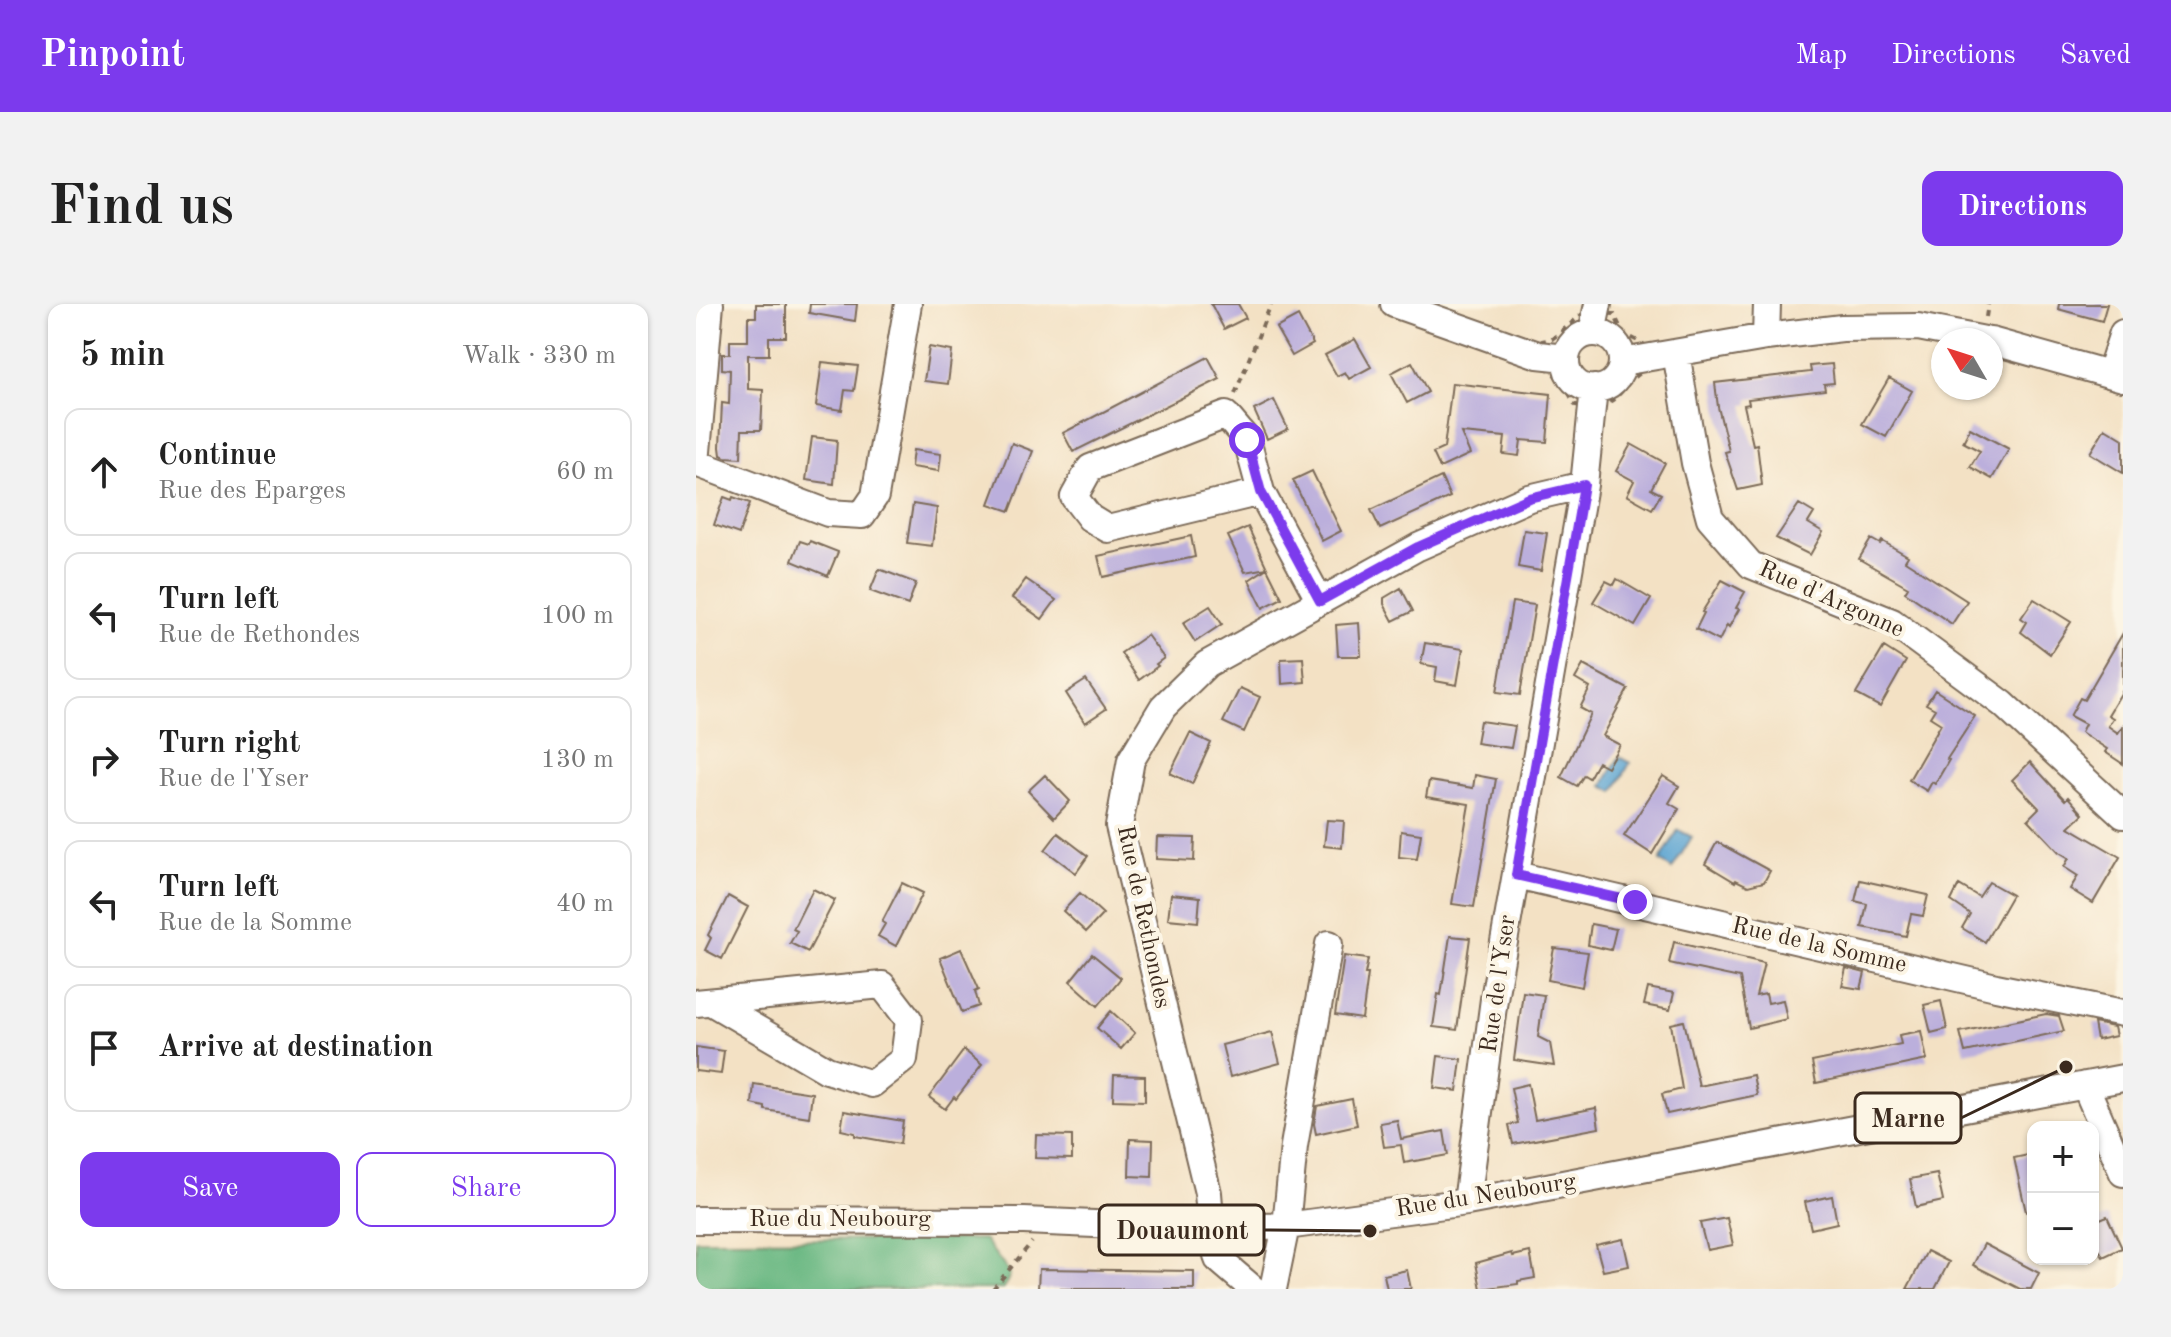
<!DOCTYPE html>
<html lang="en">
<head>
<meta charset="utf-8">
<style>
	body { margin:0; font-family:"Old Standard TT",serif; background:#f2f2f2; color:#222 }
	.controls { position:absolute; right:24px; bottom:24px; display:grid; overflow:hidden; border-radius:16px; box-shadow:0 2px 6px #0004 }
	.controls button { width:72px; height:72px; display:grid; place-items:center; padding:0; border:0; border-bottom:2px solid #e0e0e0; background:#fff; color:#222; font:40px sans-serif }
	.compass { position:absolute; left:1235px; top:24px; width:72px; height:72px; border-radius:50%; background:#fff; box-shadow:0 2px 6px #0004; rotate:309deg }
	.stop { position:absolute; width:24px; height:24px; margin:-18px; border:6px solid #7c3aed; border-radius:50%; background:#fff }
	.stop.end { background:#7c3aed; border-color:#fff; box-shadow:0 2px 8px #0008 }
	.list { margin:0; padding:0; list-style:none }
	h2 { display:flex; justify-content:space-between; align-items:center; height:104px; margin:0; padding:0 32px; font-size:34px }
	h2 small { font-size:26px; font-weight:400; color:#767676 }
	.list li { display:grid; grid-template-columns:52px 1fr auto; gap:24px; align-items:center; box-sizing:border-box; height:128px; margin:0 16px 16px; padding:0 16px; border:2px solid #e0e0e0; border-radius:16px }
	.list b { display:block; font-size:30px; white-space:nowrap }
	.list p { margin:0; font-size:26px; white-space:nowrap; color:#767676 }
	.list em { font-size:26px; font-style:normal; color:#767676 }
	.actions { display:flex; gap:16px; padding:24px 32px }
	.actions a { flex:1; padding:18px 0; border:2px solid #7c3aed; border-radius:16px; text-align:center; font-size:28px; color:#7c3aed }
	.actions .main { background:#7c3aed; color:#fff }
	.icon { flex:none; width:44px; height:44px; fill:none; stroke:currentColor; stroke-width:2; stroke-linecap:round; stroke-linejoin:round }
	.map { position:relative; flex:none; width:1427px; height:985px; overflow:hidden; border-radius:16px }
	header { display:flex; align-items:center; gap:48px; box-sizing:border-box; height:112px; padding:0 40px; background:#7c3aed; color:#fff }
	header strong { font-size:38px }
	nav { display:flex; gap:44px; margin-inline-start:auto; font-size:28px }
	.intro { display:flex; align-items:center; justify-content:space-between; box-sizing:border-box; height:192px; padding:0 48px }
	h1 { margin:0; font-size:56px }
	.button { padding:20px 36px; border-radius:16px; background:#7c3aed; color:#fff; font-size:28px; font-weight:700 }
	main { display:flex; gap:48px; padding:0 48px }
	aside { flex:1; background:#fff; border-radius:16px; box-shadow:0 2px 6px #0004 }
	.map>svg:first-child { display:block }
</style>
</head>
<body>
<header>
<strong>Pinpoint</strong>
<nav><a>Map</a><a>Directions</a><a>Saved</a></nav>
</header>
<div class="intro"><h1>Find us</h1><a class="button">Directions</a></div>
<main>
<aside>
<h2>5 min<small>Walk · 330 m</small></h2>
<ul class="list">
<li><svg class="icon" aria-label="ahead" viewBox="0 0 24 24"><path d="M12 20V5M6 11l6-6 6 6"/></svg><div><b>Continue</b><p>Rue des Eparges</p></div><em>60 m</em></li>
<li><svg class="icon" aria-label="left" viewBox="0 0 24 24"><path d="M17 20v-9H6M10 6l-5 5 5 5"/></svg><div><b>Turn left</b><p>Rue de Rethondes</p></div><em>100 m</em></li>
<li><svg class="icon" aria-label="right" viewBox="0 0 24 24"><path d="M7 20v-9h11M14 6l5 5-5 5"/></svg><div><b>Turn right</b><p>Rue de l'Yser</p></div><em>130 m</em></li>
<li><svg class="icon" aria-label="left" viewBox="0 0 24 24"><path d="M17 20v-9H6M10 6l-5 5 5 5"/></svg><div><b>Turn left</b><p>Rue de la Somme</p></div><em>40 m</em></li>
<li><svg class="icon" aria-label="arrive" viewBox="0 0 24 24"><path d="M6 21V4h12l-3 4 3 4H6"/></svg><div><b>Arrive at destination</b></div></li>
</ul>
<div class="actions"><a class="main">Save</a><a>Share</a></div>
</aside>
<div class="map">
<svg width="1427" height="985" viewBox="0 0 1427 985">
	<rect width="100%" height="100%" fill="#fcf5e5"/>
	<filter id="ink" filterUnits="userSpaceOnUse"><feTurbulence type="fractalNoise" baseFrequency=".0125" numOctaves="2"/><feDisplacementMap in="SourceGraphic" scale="16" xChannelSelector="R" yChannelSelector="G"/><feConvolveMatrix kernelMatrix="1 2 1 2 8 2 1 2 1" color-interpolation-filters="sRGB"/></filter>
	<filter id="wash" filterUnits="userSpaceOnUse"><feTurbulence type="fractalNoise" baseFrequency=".006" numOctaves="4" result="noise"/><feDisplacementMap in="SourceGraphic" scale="32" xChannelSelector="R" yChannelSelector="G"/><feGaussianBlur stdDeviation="1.8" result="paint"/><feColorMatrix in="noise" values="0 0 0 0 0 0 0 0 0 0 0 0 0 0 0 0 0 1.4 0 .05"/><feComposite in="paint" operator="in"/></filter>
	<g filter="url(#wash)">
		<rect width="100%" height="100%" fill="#f3e1c4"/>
		<!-- forest -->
		<path fill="#68b781" stroke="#527050" stroke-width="2" d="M288,935l26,35 -6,15h-308v-49z"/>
		<!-- water -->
		<path fill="#5ba4d2" stroke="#4b6778" stroke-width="2" d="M923,453l11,6 -16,29 -11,-6z
			M982,526l14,7 -20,32 -12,-8z"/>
		<g id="blocks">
			<!-- building -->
			<path fill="#bbafdc" d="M60,0h30v33h-17v18h-21v34l15,1 -2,40h-19l-1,28 -16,-1 -4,-2 -1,-8 2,-44 7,1 1,-34 -8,-1v-15h8v-13h18v-24h8z
				M114,0h47l-2,17 -46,-8z
				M515,0h27l8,14 -22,11z
				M1363,0h48l-5,17 -44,-12z
				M602,12l15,28 -21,12 -16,-28z
				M659,35l16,28 -22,12 -4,-7 -8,4 -12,-21z
				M233,43l23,4 -4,33 -24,-3z
				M512,53l12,22 -147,73 -10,-19z
				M126,58l36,4 -4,25 -9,-1 -3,20 -26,-4z
				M716,58l16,30 -21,11 -16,-30z
				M1136,60l2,19 -10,1 1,6 -77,9 1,5 -5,1 9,40 4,-1 5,41 -24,5 -13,-38 4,-1 -11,-44 -3,-24 96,-11 -1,-6z
				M1193,74l23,13 -26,46 -24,-13z
				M756,79l99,11 -4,48 -26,-2 -2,16 -16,-2 2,-17 -44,-4 9,21 -30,14 -7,-15 11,-5z
				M578,96l14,29 -21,10 -13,-29z
				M1274,124l39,21 -17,30 -22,-12 10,-16 -17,-9z
				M1409,124l18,11v34l-33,-20z
				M116,133l25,3 -3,44 -28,-4z
				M316,139l21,8 -23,60 -21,-7z
				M935,140l34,19 -14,26 10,5 -9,15 -25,-14 7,-14 -18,-10z
				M217,146l28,4 -2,17 -28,-4z
				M616,167l29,60 -19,10 -29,-61z
				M745,173l9,20 -70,32 -9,-19z
				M28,193l8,3 1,-3 17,6 -11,31 -25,-9z
				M217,200l24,4 -5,38 -25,-3z
				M1103,200l15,9 -6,10 15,9 -13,23 -34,-17z
				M552,223l19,41 -22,4 -17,-36z
				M828,226l23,3 -6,38 -23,-4z
				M495,232l4,21 -92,20 -5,-21z
				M1175,235l9,5 2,-3 26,15 -3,5 62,40 -15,23 -47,-32 3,-5 -49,-28z
				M104,237l9,3 1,-3 28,11 -10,24 -36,-15z
				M571,264l15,30 -19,10 -14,-28z
				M183,265l37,14 -8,22 -38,-14z
				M330,275l30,21 -14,19 -30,-21z
				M921,275l34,20 -16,27 -42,-24 13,-21 8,4z
				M1026,276l23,12 -9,16 3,1 -10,18 -2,-2 -8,16 -23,-12 8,-16 -2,-1z
				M705,284l12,23 -20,10 -9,-17v-6z
				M1338,295l37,23 -21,32 -29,-22 6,-10 -6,-4z
				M816,298l23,3 -15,90 -23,-3z
				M514,302l12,18 -27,18 -12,-19z
				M663,319l2,33h-23l-2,-31z
				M1427,329v57l-15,25 5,3 -5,8 10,7 5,-7v38l-18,-12 2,-3 -26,-17 4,-8 -15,-8 10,-18 4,2z
				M451,331l17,23 -8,6 2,2 -19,14 -18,-27z
				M729,339l38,6 -6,36 -22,-4 2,-14 -16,-3z
				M1188,343l22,14 -26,46 -24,-13z
				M607,354l2,24 -23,2 -1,-25z
				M887,361l45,24 -25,47 17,9 -13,22 -9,-5 -9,16 -5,-3 -7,11 -16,-9 30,-63 -11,-6 10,-20 -15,-9z
				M390,376l20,29 -21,14 -19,-30z
				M544,384l20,9 -16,35 -21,-10z
				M1239,386l40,26 -28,43 2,1 -14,24 -3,-2 -5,9 -18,-11 32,-56 -11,-7 5,-8 -9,-5z
				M784,417l35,5 -4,22 -35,-5z
				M494,429l21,10 -19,41 -22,-11z
				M1334,458l35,38 3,-3 15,17 -14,13 51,30 -27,46 -23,-14 8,-13 -14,-9 5,-9 -10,-6 -31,-33 11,-11 -27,-28z
				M349,471l25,26 -16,17 -26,-27z
				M779,471l21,4 -22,128 -22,-3 17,-100 -43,-7 3,-16 44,7z
				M967,472l16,10 -10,17 10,6 -27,45 -28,-18z
				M631,516l17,1 -2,27 -18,-2z
				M705,527l20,3 -4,25 -18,-2z
				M362,529l30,23 -12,17 -31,-23z
				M461,533l38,1 -1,23 -38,-2z
				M1021,538l53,29 -6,11 -16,4 -12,-6 -1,2 -30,-18z
				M1164,576l68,15 -5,21 -12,-2 -5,22 -44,-9 5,-23 -12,-3z
				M1293,578l23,13 -27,47 -23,-14 8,-14 -19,-13 8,-16 20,12z
				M206,579l21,10 -27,53 -18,-10 7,-12 -3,-2z
				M117,585l22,11 -27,52 -18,-9 7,-12 -4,-2z
				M384,589l23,21 -17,18 -23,-21z
				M475,590l29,3 -2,25 -30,-3z
				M32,592l20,11 -26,52 -17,-9 6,-12 -3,-3z
				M895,620l25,5 -5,21 -23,-5z
				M754,632l20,2 -13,92 -24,-3 5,-33 3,1z
				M978,638l90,21 -8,33 10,-2 2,9 15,-3 4,19 -38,9 -9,-50 -71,-15z
				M858,644l34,4 -6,35 -34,-7z
				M265,645l18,40 -4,2 4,15 -17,6 -22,-54z
				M396,650l29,24 -23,28 -28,-25z
				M648,652l24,3 -3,15h3l-6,45 -27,-4z
				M1150,664l19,5 -4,16 -19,-3z
				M952,684l26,5 -4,17 -26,-5z
				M827,688l21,3 -6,42 12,6 4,23 -40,-6z
				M1245,697l6,28 -16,4 -7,-28z
				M415,707l24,22 -14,16 -24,-21z
				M1350,710l13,2 5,15 -99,21 -5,-20z
				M988,717l15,65 54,-11 4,20 -90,19 -5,-20 20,-5 -11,-65z
				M1398,719l20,4 2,9 -19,4z
				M1225,727l6,29 -111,23 -4,-21 89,-18 -2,-9z
				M576,728l8,31 -50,14 -8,-32z
				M0,743l28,4 -3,23 -25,-3z
				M268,746l18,15 -26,34 -2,-2 -9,12 -16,-12z
				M742,752l23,3 -4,32 -23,-3z
				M418,771l31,1v25l-32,-1z
				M58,780l58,9 -3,24 -44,-7v-3l-13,-3z
				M832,780l7,36 61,-12 3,20 -86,16 -4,-19 9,-2 -7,-35z
				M656,795l5,26 -41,9 -2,-10 3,-18z
				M148,807l59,10 -3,23 -45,-8v-3l-14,-3z
				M701,816l4,19 43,-8 4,24 -44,8 -3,-18 -17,2 -4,-24z
				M340,831l36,1v23l-37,-1z
				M434,835l23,1 -1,37 -23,-1z
				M1337,850v57l-7,1 -12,-54z
				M1241,870l6,27 -27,6 -6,-28z
				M1136,892l5,27 -26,6 -6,-27z
				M1411,912l15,32 -19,9 -10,-20v-15z
				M1031,914l6,27 -26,5 -7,-27z
				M927,935l6,27 -26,5 -7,-26z
				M1288,940l55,29 -8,16h-11l-47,-24z
				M1231,947l22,11 -14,27h-28z
				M834,948l5,26 -17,3v3l-37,5 -5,-26 36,-10 1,3z
				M343,965l155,2v18h-156z
				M711,966l4,19h-24l-3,-14z"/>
		</g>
	</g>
	<g filter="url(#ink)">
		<use href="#blocks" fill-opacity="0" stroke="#7b6a58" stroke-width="2"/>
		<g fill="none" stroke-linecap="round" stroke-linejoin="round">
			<defs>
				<path id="minor" d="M14,0l-14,159 132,50 34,2 13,-19 33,-192
					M698,0l144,51 28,3
					M896,29l6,-29
					M870 57a28 28 0 1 1 56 0a28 28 0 1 1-56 0Z
					M1070,33l1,-33
					M1295,37l132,37
					M980,49l19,110 15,55 41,47 141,57 111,82 120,111
					M926,58l144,-25 76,-9 76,-1 67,13
					M1414,69l13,-40
					M565,188l-14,-52 -21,-25 -136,53 -16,29 16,21 18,11 153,-37 59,109
					M820,571l480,112 127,26
					M0,699l186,-18 27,35 -5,39 -32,25 -45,-14 -116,-68
					M1389,781l38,88
					M771,898l27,-203 90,-514 10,-97
					M0,916l328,1 187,8 75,-3 181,-24 656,-124
					M557,985l-35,-30 -7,-30 -3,-36 -89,-367 12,-66 32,-53 44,-43 211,-117 111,-49 55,-13
					M577,985l13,-63 8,-80 35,-202"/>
			</defs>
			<!-- minor casing -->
			<use href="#minor" stroke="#7b6a58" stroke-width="30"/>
			<!-- path -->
			<path stroke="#7b6a58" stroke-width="4" stroke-dasharray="6 6" stroke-linecap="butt" d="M889,8l29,2 9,19 22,12 2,24c-34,19 -21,41 -72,36 -8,-18 -21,-36 -39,-42l6,-22 10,-2z
				M1290,13l2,-13
				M539,90l36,-90
				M297,985l39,-47"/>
			<!-- minor -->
			<use href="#minor" stroke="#fff" stroke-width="26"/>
		</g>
	</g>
	<g fill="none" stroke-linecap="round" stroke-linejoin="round" filter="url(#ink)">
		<!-- route -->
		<path stroke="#7c3aed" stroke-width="10" d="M551,136l14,52 59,109 98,-54 111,-49 55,-13 -68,390 119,27"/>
	</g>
	<g text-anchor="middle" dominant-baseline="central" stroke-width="8" stroke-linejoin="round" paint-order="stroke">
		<!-- street labels -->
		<g font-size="24" fill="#3b2a1e" stroke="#fcf5e5">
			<text transform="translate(1135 296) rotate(24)">Rue d'Argonne</text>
			<text transform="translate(447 613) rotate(78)">Rue de Rethondes</text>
			<text transform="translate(1123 642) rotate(13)">Rue de la Somme</text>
			<text transform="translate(803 680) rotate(-82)">Rue de l'Yser</text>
			<text transform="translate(790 892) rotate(-9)">Rue du Neubourg</text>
			<text x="144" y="916">Rue du Neubourg</text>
		</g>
	</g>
	<!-- callouts -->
	<path fill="none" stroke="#3b2a1e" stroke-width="3" d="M1370 763L1265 814M674 927L568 926"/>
	<g fill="#3b2a1e" stroke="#fcf5e5" stroke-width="3">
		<circle cx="1370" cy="763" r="8"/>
		<circle cx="674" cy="927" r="8"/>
	</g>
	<g fill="#fcf5e5" stroke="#3b2a1e" stroke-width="3">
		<rect x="1159" y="789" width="106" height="50" rx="8"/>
		<rect x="403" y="901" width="165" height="50" rx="8"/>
	</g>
	<g font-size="26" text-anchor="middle" font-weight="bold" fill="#3b2a1e">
		<text x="1212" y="823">Marne</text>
		<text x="486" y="935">Douaumont</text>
	</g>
</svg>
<div class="controls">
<button>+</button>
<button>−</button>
</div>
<svg class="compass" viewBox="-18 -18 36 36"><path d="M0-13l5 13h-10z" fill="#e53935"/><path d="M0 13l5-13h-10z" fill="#767676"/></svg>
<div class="stop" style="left:551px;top:136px"></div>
<div class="stop end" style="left:939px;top:598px"></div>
</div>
</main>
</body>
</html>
